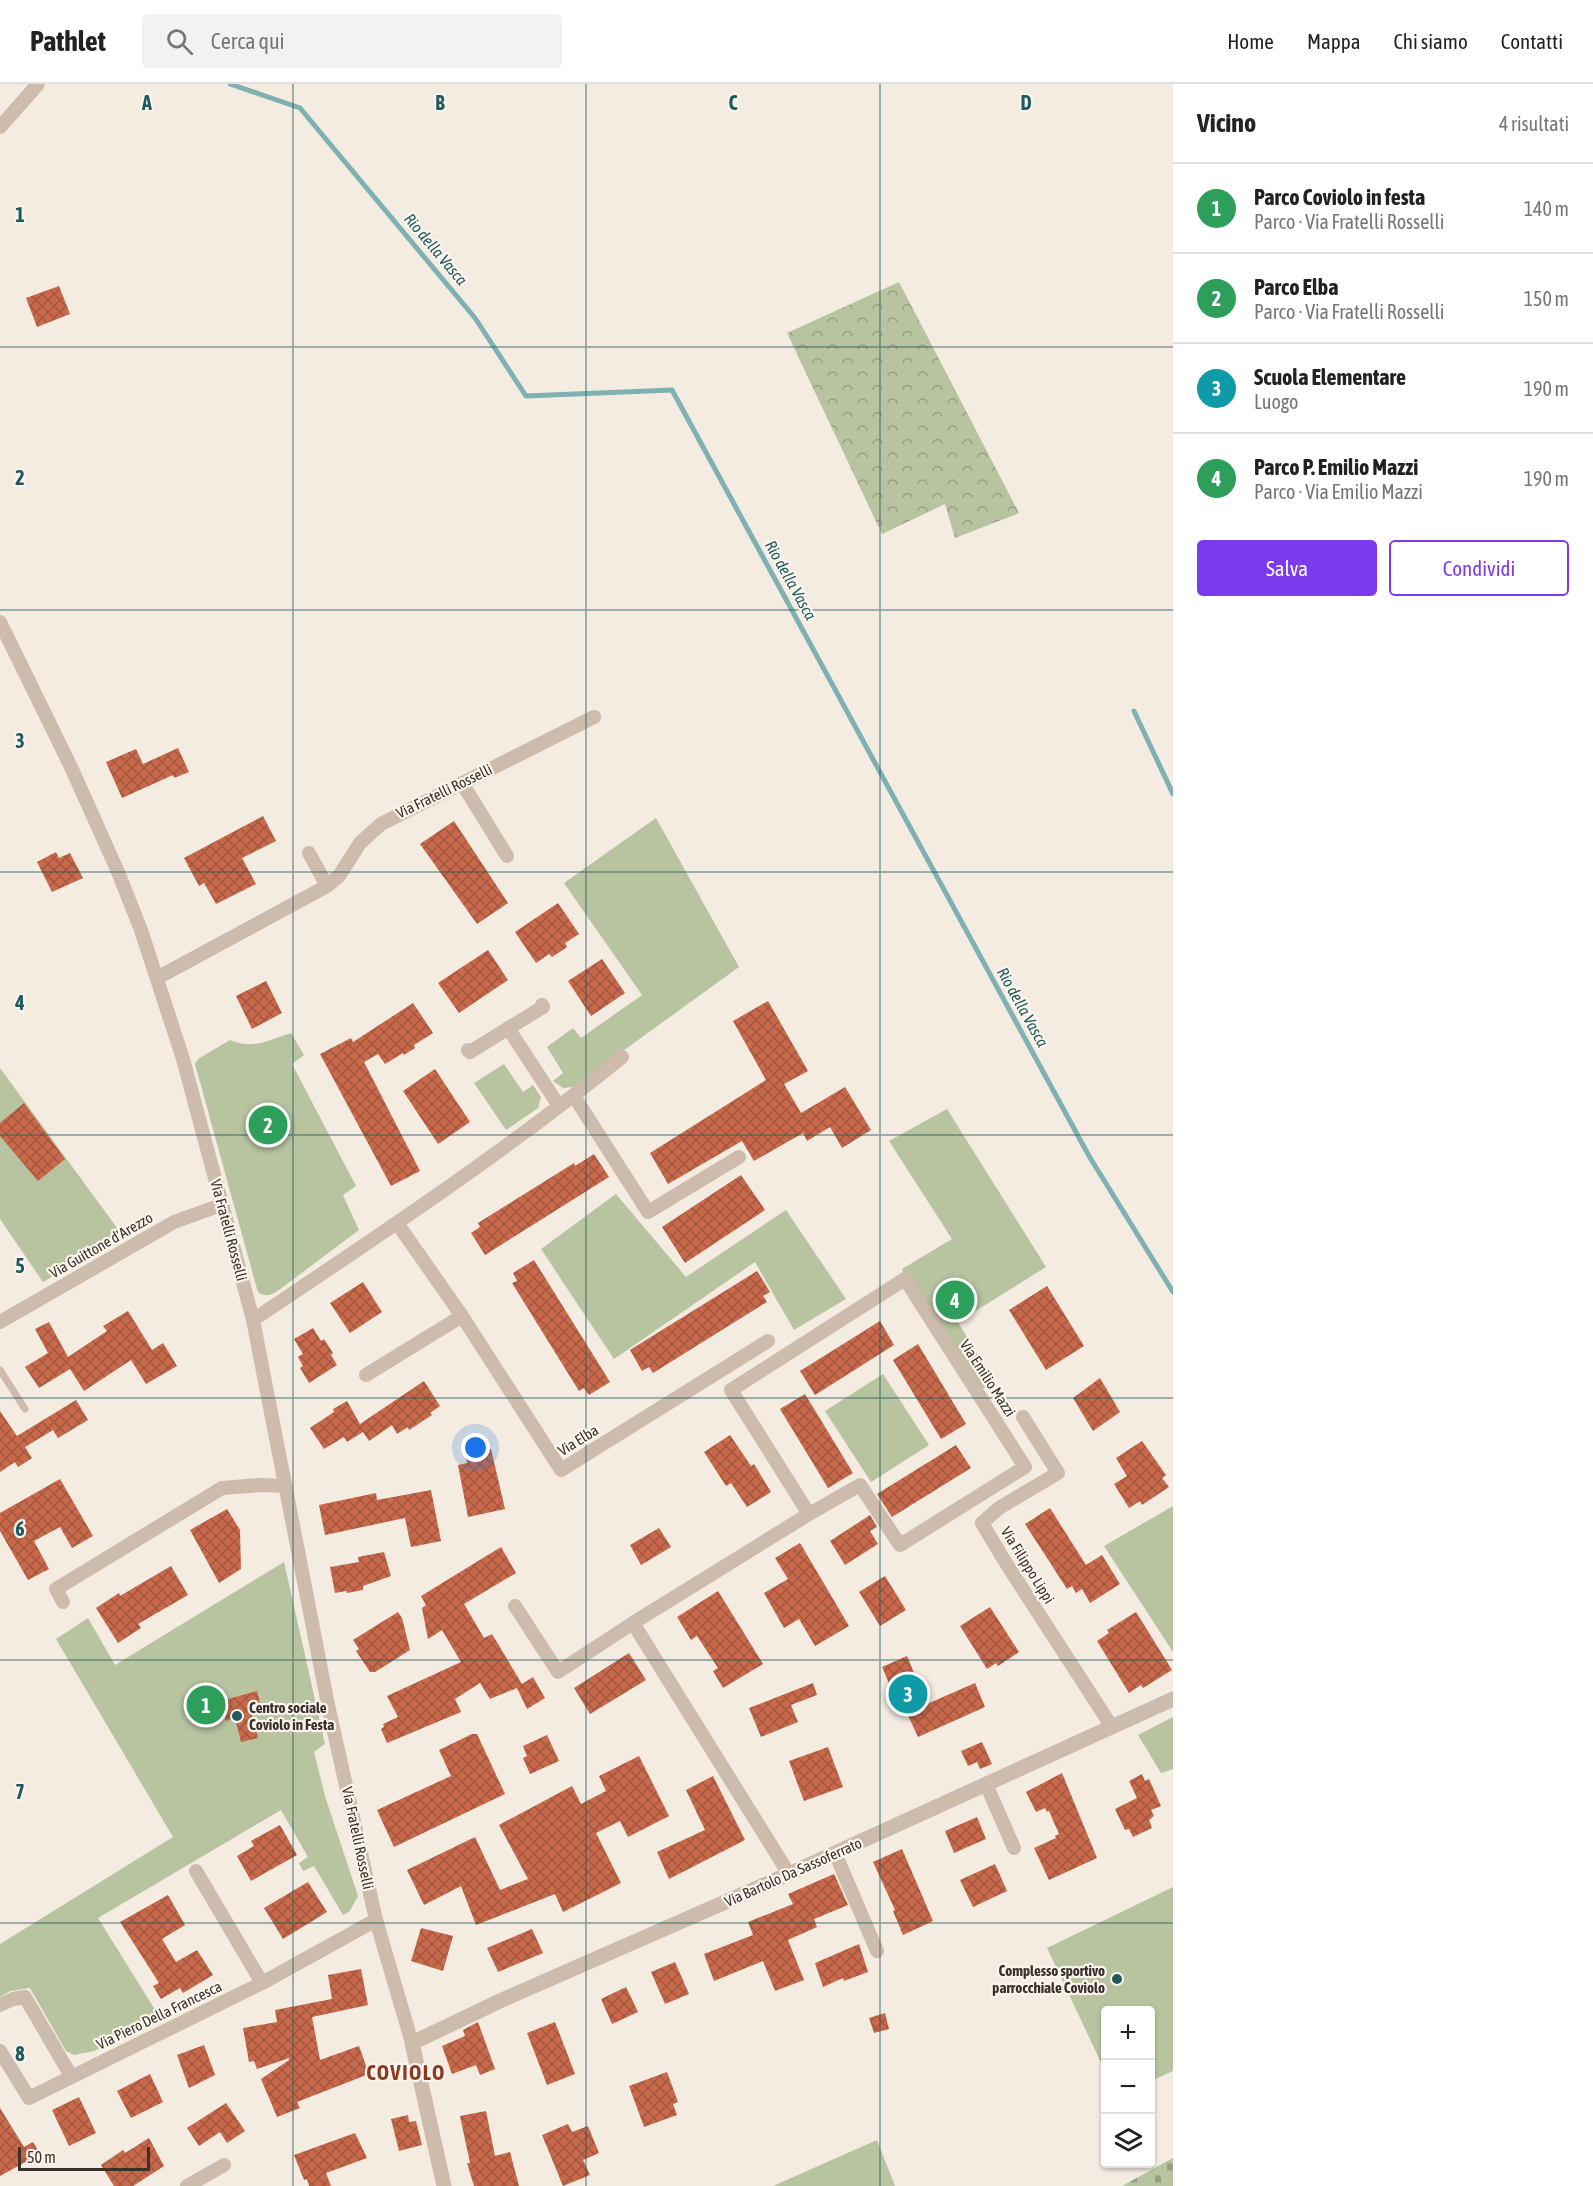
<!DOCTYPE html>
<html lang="it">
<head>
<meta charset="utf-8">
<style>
	body { margin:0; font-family:"Asap Condensed",sans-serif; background:#f2f2f2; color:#222 }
	.controls { position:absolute; right:18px; bottom:18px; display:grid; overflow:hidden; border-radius:6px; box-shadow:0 2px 4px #0004 }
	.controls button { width:54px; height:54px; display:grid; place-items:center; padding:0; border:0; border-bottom:2px solid #e0e0e0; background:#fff; color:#222; font:30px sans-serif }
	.scale { position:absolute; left:18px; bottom:15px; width:132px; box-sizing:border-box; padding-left:6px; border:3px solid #3b302b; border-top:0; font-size:16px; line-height:21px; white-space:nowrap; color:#3b302b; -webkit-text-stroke:4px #fbf5ee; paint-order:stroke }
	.you { position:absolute; left:476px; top:1364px; width:21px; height:21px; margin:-15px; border:4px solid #fff; border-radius:50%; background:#1a73e8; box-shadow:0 0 0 9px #1a73e833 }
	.badge { display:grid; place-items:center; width:39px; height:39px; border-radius:50%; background:#7c3aed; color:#fff; font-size:20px; font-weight:700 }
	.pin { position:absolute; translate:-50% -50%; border:3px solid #fff; box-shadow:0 2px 6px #0006 }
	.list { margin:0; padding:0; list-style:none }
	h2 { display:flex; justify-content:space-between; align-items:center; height:78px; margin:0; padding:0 24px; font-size:26px }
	h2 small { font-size:20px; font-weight:400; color:#767676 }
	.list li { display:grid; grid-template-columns:39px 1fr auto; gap:18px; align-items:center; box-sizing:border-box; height:90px; padding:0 24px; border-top:2px solid #e0e0e0 }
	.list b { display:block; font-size:22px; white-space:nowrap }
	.list p { margin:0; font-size:20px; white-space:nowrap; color:#767676 }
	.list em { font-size:20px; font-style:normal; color:#767676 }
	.actions { display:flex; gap:12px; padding:18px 24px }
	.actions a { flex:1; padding:14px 0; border:2px solid #7c3aed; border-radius:6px; text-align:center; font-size:21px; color:#7c3aed }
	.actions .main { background:#7c3aed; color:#fff }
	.icon { flex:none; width:33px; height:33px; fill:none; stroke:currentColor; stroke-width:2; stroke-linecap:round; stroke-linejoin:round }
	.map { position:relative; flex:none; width:1173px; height:2102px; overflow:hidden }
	header { display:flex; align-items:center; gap:36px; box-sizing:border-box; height:84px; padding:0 30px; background:#fff; border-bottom:2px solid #e0e0e0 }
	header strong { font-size:28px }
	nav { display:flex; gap:33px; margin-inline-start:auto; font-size:21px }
	.search { width:420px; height:54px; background:#f2f2f2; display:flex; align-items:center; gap:15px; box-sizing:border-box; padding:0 21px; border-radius:6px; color:#767676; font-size:22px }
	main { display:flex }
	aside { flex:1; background:#fff }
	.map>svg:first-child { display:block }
</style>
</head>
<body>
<header>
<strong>Pathlet</strong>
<div class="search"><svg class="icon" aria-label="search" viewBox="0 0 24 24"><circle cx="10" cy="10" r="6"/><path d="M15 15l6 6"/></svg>Cerca qui</div>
<nav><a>Home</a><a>Mappa</a><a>Chi siamo</a><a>Contatti</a></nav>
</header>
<main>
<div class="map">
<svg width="1173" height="2102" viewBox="0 0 1173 2102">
	<defs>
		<pattern id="forest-crowns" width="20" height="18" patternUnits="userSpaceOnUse" patternTransform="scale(1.5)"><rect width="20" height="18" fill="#b8c4a0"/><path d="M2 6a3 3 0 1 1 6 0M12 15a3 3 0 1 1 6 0" fill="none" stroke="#97a083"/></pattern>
		<pattern id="cemetery-stones" width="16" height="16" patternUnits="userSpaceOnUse" patternTransform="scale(1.5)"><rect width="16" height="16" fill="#b8c4a0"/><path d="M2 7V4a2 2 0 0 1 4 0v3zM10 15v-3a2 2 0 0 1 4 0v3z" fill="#97a083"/></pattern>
		<pattern id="building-cross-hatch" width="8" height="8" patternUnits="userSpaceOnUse" patternTransform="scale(1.5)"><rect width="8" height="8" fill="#c8694b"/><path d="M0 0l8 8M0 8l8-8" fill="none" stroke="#a4573f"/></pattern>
	</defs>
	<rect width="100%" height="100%" fill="#f4ebe1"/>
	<!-- green -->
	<path fill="#b8c4a0" d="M656,734l83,149 -166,120 -10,1 -10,-7 10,-8 -16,-26 26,-19 8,10 61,-43 -78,-112z
		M291,949l13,22 -12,9 64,122 -13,9 16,35 -80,60c-8,5 -12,7 -20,3l-2,-4 -62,-225 3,-5 32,-19c24,10 38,0 61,-7z
		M504,980l19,28 10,-7 8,12 -3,11 -32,22 -32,-47z
		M0,984l123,168 -80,46 -43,-63z
		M947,1025l99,158 -88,55 36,60 -17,10 -72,-113 -3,-10 50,-30 -63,-98z
		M616,1110l70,83 100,-67 60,89 -52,31 -39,-68 -141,97 -73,-110z
		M883,1290l46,71 -58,37 -46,-71z
		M1173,1422v146l-69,-106z
		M284,1478l41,182 -11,8 11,44 33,100 -9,16 -6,3 -29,-49 -11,5 -4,-8 9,-6 -27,-47 -183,108 64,103 -68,30 -20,4 -8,-4 -36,-63 -20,3 -10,6v-53l173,-107 -117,-198 32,-21 27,47z
		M1173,1633v52l-12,4 -23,-38z
		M1173,1803v184l-22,10 -1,-71h-44l-1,61 -58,-123z
		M877,2056l18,46h-122z"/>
	<!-- forest -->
	<path fill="url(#forest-crowns)" d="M899,198l120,231 -64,25 -10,-34 -63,30 -95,-201z"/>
	<!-- cemetery -->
	<path fill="url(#cemetery-stones)" d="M1173,2074v28h-51z"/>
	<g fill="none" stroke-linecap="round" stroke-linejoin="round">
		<!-- stream -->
		<path stroke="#7fb0b2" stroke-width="5" d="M230,0l70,24 175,210 51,78 146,-6 417,766 84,136
			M1134,627l39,83"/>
	</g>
	<!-- building -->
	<path fill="url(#building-cross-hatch)" d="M59,202l11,28 -33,13 -11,-29z
		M178,664l11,24 -15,6 -1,-3 -51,23 -16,-36 30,-13 7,15z
		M263,732l13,25 -34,17 14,26 -40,20 -12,-21 -5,3 -15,-28z
		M454,737l54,82 -31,21 -57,-80z
		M56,768l3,6 11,-5 13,25 -31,14 -15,-30z
		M558,819l21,31 -14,9 2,4 -15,10 -3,-3 -13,9 -21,-31z
		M488,866l20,30 -49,33 -21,-30z
		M602,875l23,34 -34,23 -23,-35z
		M266,897l16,32 -30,16 -16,-33z
		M768,917l40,70 -24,13 17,29 44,-26 26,43 -29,18 -12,-21 -23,14 -4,-8 -49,28 -12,-20 -74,43 -18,-31 116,-73 -33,-59z
		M413,919l20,30 -19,12 1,3 -11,7 -1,-2 -18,11 -7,-10 -14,8 56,109 -29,15 -71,-132 31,-16 2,4z
		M435,985l35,53 -32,22 -35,-53z
		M24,1019l41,56 -27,22 -38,-45v-13z
		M594,1070l15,23 -124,78 -14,-22 9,-6 -2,-4 96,-60 1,3z
		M741,1091l24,35 -80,53 -23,-36z
		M534,1176l76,122 -21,13 -5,-7 -5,3 -67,-108 5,-2 -4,-8z
		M757,1187l13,21 -7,4 4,6 -114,71 -4,-6 -7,4 -12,-21z
		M363,1198l19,30 -32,21 -20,-30z
		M1047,1202l37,60 -38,24 -37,-60z
		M128,1227l24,39 11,-7 14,23 -31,18 -15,-24 -47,31 -14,-22 -31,19 -14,-21 23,-14 -13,-24 14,-7 19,35 39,-26 -4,-5z
		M880,1237l14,24 -79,50 -15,-24z
		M313,1244l8,13 3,-2 9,14 -2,2 6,10 -28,18 -9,-15 3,-2 -5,-9 5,-3 -9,-15z
		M918,1260l48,80 -25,15 -48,-79z
		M1100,1294l20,34 -27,19 -20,-33z
		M424,1297l16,25 -10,7 2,2 -23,15 -1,-3 -11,7 -5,-9 -23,16 -6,-9 -16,10 -3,-5 -20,12 -14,-21 24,-16 -1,-3 14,-8 13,23z
		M805,1310l48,79 -25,15 -48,-79z
		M76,1316l12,20 -30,18 -5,-8 -28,17 7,11 -14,9 -3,-5 -15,10v-61l17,25z
		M730,1351l21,31 3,-2 17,28 -24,15 -16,-24 -5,3 -22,-34z
		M1142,1357l24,34 -4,3 7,9 -27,18 -2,-4 -11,7 -15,-24 13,-8 -11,-18z
		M956,1361l15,23 -79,49 -15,-23z
		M491,1365l14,60 -37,8 -10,-52 9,-2 -2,-9z
		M60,1395l33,57 -21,12 -12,-21 -26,14 15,28 -21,11 -28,-49v-18z
		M431,1406l10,51 -30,6 -6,-29 -80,17 -6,-30 57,-12 1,7z
		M1050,1424l36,57 16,-10 18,29 -30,19 -8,-14 -6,4 -4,-7 -5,3 -42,-65z
		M227,1425l13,21 1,39 -22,14 -29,-53z
		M870,1431l7,12 -7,4 8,13 -33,21 -15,-24z
		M659,1444l12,19 -30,18 -11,-20z
		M800,1459l49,83 -34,20 -16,-27 -15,9 -20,-35 24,-14 -13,-21z
		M501,1463l15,26 -52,31 20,34 8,-4 30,50 11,-7 12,21 -18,11 -10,-21 -27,11 -10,-16 -25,16 6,13 -74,31 -6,-14 3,-2 -1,-3 15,-7 -11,-21 74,-34 -19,-32 -14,9 -6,-31 4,-3 -5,-9z
		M384,1468l7,24 -28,10v4l-16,3 -1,-2 -11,2 -5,-26 29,-5 -1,-5z
		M171,1482l17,29 -50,29 3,4 -23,15 -22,-35 23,-15 1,3z
		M885,1492l21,34 -26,16 -21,-34z
		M718,1507l45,73 -40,24 -10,-17 5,-3 -21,-32 -6,4 -14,-23z
		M990,1523l29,45 -21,14 -2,-3 -9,6 -27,-43z
		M398,1528l4,6 8,32 -35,22h-5l-14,-21 3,-2 -6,-9z
		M1136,1528l36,58 -29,18 -2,-3 -12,8 -32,-52 12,-8 -2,-3z
		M629,1569l17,27 -56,34 -16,-26z
		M907,1572l20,48 48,-21 10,24 -67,30 -13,-28 -4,2 -19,-44z
		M813,1599l4,12 -26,10 7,17 -37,15 -12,-29z
		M257,1607l5,20 -11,2 7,25 -17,4 -6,-24 -9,3 -5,-20z
		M472,1650h5l28,60 -111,53 -17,-37 74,-34 -12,-26z
		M547,1651l12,26 -29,13 -7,-16 4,-2 -4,-10z
		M982,1658l10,22 -12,5 -3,-7 -9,4 -7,-15z
		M828,1663l15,40 -39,14 -15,-40z
		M639,1672l30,60 -41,21 -8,-16 -24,12 25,50 -58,29 -8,-18 -79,31 -15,-39 -37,19 -17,-35 68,-33 25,53 28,-11 -29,-54 73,-39 9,18 25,-13 -7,-15z
		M1062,1689l35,85 -48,22 -15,-32 22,-10 -1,-2 4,-2 -10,-23 -2,1 -2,-4 -9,4 -10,-20z
		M1142,1690l3,7 4,-2 12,27 -10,4 3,6 -5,4 3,8 -19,9 -4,-8 -4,1 -10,-21 22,-11 -8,-17z
		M713,1692l32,64 -76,39 -12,-27 48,-22 -19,-40z
		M977,1733l9,22 -32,14 -9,-22z
		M280,1741l17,30 -46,26 -14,-25 17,-10 -3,-5z
		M902,1765l31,72 -30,14 -10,-24 2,-1 -22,-48z
		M995,1780l12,27 -34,16 -13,-27z
		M834,1790l14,31 -34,14 3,8 -29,13 16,40 -29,11 -12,-30 -49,20 -10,-27 49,-19 -5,-13 45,-18 -5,-10z
		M308,1798l19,30 -44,27 -19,-31z
		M168,1811l17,30 -23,14 14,23 21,-12 16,25 -30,18 -3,-5 -19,11 -8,-13 6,-3 -39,-61z
		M421,1844l32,8 -10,35 -32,-10z
		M532,1845l11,24 -45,19 -11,-24z
		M859,1860l9,28 -24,9 -1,-3 -20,9 -8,-24z
		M675,1878l14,32 -24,10 -14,-32z
		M361,1885l7,36 -56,12 8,43 39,-14 10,28 -72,28 3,6 -23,9 -16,-38 28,-19v-2l-32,11 -3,-8 -5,1 -6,-34 34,-6 -2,-12 57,-11 -4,-24z
		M626,1903l12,25 -26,12 -11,-25z
		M885,1929l4,16 -15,4 -5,-15z
		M478,1938l17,47 -15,6 -4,-10 -24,9 -10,-28 23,-10 -2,-6z
		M555,1938l20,52 -28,11 -20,-52z
		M204,1961l11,30 -26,13 -12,-33z
		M667,1988l11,30 -5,2 4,11 -33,12 -15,-41z
		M150,1990l13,28 -32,16 -14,-27z
		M79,2013l17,36 -27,13 -17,-36z
		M226,2019l19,28 -18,12 -7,-11 -21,14 -12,-18z
		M0,2024l24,39 9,-5 7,12 -40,22z
		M486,2027l9,45 15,-4 9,34h-45l-7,-23h3l-10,-47z
		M408,2031l1,7 7,-1 6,24 -23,6 -8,-32z
		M568,2040l4,8 16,-6 11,27 -16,7 7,15 -27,11 -21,-51z
		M355,2049l12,25 -41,15 5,13h-22l-2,-7 -3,1 -10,-25z
		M149,2054l15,28 -31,20h-19l-13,-21 22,-15 2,3z"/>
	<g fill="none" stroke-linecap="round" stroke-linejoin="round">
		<!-- service -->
		<path stroke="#cdbbac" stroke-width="7" d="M0,1286l25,39"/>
		<!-- minor -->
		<path stroke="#cdbbac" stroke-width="14" d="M0,43l38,-43
			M0,538l71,145 47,105 23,58 42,129 70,261 75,385 48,215 36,123
			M462,699l45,73
			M309,769l18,33
			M157,894l170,-92 12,-10 21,-33 21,-19 213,-107
			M508,944l51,78
			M468,966l2,2 73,-45 -1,-2
			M574,1012l74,116 91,-55
			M397,1139l65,93 99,154 207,-129
			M253,1236c125,-84 252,-168 369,-263
			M0,1238l174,-100 47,-17
			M366,1291l96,-59
			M1023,1333l35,56 -59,35 -17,15 22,37 108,167
			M63,1518l-7,-13 166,-101 39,-3 25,1
			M515,1522l43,66 75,-49
			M986,1700l28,64
			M835,1769l42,98
			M196,1787l66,112
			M789,1790l-156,-251 176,-109 -78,-124 174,-111 120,188 -125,78 -40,-60 -51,29
			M0,1921l13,-6 12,-2 46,79
			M0,1967l29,47 233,-115 114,-63
			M187,2102l37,-21"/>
		<!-- tertiary -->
		<path stroke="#cdbbac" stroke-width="15" d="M444,2102l-32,-143 90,-43 287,-126 384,-175"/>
	</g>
	<!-- grid -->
	<path fill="none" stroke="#1f5a5e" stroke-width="1.5" stroke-opacity="0.55" d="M293,0v2102M586,0v2102M880,0v2102M0,263h1173M0,526h1173M0,788h1173M0,1051h1173M0,1314h1173M0,1576h1173M0,1839h1173"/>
	<!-- markers -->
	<g fill="#1f5a5e" stroke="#fbf5ee" stroke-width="2">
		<circle cx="237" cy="1632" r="6"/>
		<circle cx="1117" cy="1895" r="6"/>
	</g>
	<g text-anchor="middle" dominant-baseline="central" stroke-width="4.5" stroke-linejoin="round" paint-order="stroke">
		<!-- street labels -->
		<g font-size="15" fill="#3b302b" stroke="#fbf5ee">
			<text transform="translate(444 707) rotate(-26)">Via Fratelli Rosselli</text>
			<text transform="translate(229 1146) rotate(75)">Via Fratelli Rosselli</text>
			<text transform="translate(101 1161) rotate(-30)">Via Guittone d'Arezzo</text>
			<text transform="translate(988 1294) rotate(57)">Via Emilio Mazzi</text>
			<text transform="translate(578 1356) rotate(-32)">Via Elba</text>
			<text transform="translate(1028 1481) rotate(58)">Via Filippo Lippi</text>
			<text transform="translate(358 1754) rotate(78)">Via Fratelli Rosselli</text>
			<text transform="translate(793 1788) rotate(-24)">Via Bartolo Da Sassoferrato</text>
			<text transform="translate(159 1931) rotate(-26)">Via Piero Della Francesca</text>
		</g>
		<!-- poi labels -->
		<g font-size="15" font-weight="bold" fill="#3b302b" stroke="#fbf5ee" text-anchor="start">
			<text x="249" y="1623">Centro sociale<tspan x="249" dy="17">Coviolo in Festa</tspan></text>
			<text x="1105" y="1886" text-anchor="end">Complesso sportivo<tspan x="1105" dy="17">parrocchiale Coviolo</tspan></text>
		</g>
		<!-- water labels -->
		<g font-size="16" font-style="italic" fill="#1f5a5e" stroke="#fbf5ee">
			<text transform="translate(436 165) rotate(50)">Rio della Vasca</text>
			<text transform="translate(791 496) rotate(61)">Rio della Vasca</text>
			<text transform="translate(1023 923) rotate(61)">Rio della Vasca</text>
		</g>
		<!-- district labels -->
		<g font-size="21" font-weight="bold" letter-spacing="1.5" fill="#8c3b22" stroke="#fbf5ee">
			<text x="406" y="1988">COVIOLO</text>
		</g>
	</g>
	<g font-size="20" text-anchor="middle" font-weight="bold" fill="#1f5a5e" stroke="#fbf5ee" stroke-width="4.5" stroke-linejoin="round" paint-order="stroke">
		<text x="147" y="26">A</text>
		<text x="440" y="26">B</text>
		<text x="733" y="26">C</text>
		<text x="1026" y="26">D</text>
		<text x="20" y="138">1</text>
		<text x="20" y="401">2</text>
		<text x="20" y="664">3</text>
		<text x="20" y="926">4</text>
		<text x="20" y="1189">5</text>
		<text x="20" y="1452">6</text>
		<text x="20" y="1715">7</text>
		<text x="20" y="1977">8</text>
	</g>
</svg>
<div class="controls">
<button>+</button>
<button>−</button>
<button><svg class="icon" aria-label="layers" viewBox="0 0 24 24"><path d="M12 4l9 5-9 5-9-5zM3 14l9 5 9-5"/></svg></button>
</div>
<div class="scale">50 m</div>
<div class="you"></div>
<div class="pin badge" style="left:206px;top:1621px;background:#2e9e5b">1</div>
<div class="pin badge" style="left:268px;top:1041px;background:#2e9e5b">2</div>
<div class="pin badge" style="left:908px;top:1610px;background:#0f9aa8">3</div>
<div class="pin badge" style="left:955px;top:1216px;background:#2e9e5b">4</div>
</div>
<aside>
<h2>Vicino<small>4 risultati</small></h2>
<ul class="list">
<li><span class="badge" style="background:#2e9e5b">1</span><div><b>Parco Coviolo in festa</b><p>Parco · Via Fratelli Rosselli</p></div><em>140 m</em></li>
<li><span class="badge" style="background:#2e9e5b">2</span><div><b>Parco Elba</b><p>Parco · Via Fratelli Rosselli</p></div><em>150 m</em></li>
<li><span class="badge" style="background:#0f9aa8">3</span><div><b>Scuola Elementare</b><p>Luogo</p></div><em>190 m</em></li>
<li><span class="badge" style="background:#2e9e5b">4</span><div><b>Parco P. Emilio Mazzi</b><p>Parco · Via Emilio Mazzi</p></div><em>190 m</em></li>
</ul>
<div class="actions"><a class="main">Salva</a><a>Condividi</a></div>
</aside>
</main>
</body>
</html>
